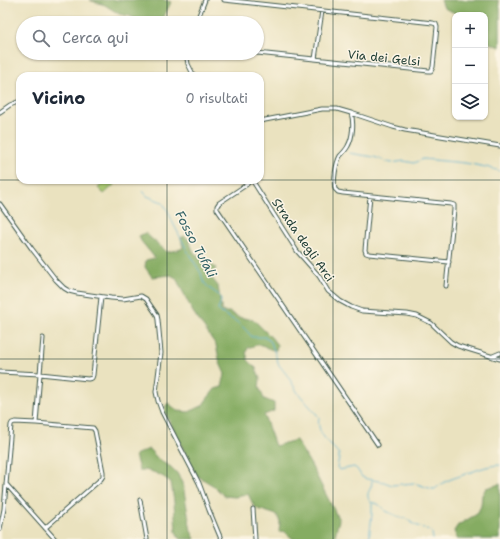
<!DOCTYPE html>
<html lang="it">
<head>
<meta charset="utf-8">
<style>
	body { margin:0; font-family:"Shantell Sans",sans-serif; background:#f6f6f7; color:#1f2937 }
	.controls { position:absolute; right:12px; top:12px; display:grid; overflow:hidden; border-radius:8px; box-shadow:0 1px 3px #0004 }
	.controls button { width:36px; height:36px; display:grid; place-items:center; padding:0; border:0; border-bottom:1px solid #e0e1e3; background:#fff; color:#1f2937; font:20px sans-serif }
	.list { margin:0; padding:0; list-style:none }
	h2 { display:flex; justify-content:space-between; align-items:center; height:52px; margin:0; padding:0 16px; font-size:17px }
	h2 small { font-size:13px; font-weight:400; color:#747a83 }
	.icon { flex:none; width:22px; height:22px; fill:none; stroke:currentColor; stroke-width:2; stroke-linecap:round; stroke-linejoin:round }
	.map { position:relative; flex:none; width:500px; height:539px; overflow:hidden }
	.search { position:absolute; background:#fff; box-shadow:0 1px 3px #0004; left:16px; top:16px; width:248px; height:44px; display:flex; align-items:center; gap:10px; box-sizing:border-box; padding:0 14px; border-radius:22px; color:#747a83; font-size:15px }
	.panel { position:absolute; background:#fff; box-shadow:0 1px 3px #0004; left:16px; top:72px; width:248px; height:112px; border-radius:12px }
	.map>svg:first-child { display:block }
</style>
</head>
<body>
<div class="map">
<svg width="500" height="539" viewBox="0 0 500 539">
	<rect width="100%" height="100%" fill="#fcf5e5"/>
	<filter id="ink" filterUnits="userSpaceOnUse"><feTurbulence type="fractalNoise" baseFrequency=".025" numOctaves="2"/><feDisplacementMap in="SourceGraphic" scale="8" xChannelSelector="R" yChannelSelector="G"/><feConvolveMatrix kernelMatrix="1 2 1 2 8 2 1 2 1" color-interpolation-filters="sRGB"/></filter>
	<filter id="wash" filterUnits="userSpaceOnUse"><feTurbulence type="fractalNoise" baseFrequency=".012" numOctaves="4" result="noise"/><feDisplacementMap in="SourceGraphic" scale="16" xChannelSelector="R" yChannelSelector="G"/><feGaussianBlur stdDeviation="0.9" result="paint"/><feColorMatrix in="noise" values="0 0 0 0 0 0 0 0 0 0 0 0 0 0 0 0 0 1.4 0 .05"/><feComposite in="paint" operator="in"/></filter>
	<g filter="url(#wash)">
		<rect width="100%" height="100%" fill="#eae2bf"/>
		<!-- green -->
		<path fill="#a7c770" stroke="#638252" d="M106,180h10l1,2 -13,12 -6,-6z"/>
		<!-- forest -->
		<path fill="#85ac62" stroke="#52744b" d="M89,0h75l7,2 -9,19 -12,2h-5l-6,-2 -9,-5 -11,-2 -14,-9z
			M441,0h57l2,9v38l-15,-6v-26h-25l-16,-7z
			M145,233l22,19 11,-2 5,-2 -2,-10 3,-2 5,4 4,11 6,7 17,10 -6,8 8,10 4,26h7l9,5 16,3 17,17 6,8 -1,5c-5,0 -6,-1 -10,-3 -6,-4 -11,-2 -18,1l-2,4 2,8 8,8 4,11 -1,8 5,12 10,4v8l-10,4 11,31 21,-6 15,25 28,55 -5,19h-41l-9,-8 -5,1 1,-10 -3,-7 -22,-7 -7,-14 -13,3 -11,-1 -10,-10 -18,-11 -31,-63 1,-7 2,-2 10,8 11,1 13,-6 5,-7 8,-10 7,-2 3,-13 -5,-11 -4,-18 -23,-33 -17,-34 -5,-3 -19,2 -7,-10 1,-7 9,-2 -14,-17 -2,-5z
			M149,449l10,11 12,7 6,6 6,12 8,46 4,8h-15l-4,-7 -2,-30 -3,-20c-11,-8 -19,-12 -32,-12l-4,-15z
			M500,484v55h-43l-3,-8 4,-6 19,-11 4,-8 1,-11 4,-7z"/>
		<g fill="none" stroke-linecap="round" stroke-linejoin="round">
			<!-- stream -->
			<path stroke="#4fabcd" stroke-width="1" d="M349,153l25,4 17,6 13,-2 10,2 9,-4 42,4 21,4 14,4
				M143,191l4,5 15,6 6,9 5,12 16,31 12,19 2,8 5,6 12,9 1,5 -3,9c4,4 9,6 14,9 8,4 14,11 20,18h14l5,5 8,23 8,10 11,18 21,24c-3,17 10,25 20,37v4l-2,9 2,3 15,-3 3,2 5,8 5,2 17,3 8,3 22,-2 18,6h3c7,-7 16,-10 25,-13 13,-4 26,-11 40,-11
				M371,481l1,2c-2,10 -7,9 -2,19l8,2 8,7 13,6 6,1 10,7 14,5 3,3 1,6
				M369,539l3,-25v-10"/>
		</g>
	</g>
	<g filter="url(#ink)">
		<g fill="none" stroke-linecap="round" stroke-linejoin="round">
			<defs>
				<path id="street" d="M224,0l209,23 3,1 1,3 -4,40 -2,4h-2l-172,-18
					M196,23l9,-23
					M186,53l2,11 6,12
					M315,59l7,-48
					M0,112l10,-7 10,-4
					M351,113l42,14 12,3 95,16
					M260,121l62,-12h15l14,4c3,9 2,24 -3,33 -2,4 -5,7 -8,10 -4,7 -7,25 -5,33l3,3 5,1 108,11 3,1v5l-8,76
					M251,180l-5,5 -27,18 -2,3v3l161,236
					M252,180l45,71 22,25 9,15 12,10 11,6 11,4 45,3 10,2 14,7 20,19 7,4 42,13
					M370,196l-5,54 1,3 3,1 80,8
					M0,204l32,45 24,31 8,8 5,3 8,2 34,5 12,1 18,-3 5,3 11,16 1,5 3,33 -5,39 2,9 4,11 37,71 10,27 12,29
					M43,338l-3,36 48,5 4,-1 1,-3 8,-78
					M493,356l7,-3
					M0,372l40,2 -4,49 -21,-1 -3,1 -1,2 -7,84 -4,20
					M36,423l57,5 2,3 8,41v4l-2,3 -56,49
					M6,484l49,55
					M140,500l7,39
					M253,509l2,30"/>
			</defs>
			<!-- street casing -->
			<use href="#street" stroke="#3d5649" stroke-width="5"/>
			<!-- street -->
			<use href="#street" stroke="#fff" stroke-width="3"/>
		</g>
	</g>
	<!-- grid -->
	<path fill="none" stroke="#1f3d34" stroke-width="1" stroke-opacity="0.55" d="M167,0v23M333,0v539M167,53v23M0,180h20M167,180v359M260,180h240M0,359h500"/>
	<g text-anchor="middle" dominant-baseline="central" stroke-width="3" stroke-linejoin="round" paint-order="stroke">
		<!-- street labels -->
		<g font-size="12" fill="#1f3d34" stroke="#fcf5e5">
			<text transform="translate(384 58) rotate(6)">Via dei Gelsi</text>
			<text transform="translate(303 240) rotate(55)">Strada degli Arci</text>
		</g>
		<!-- water labels -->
		<g font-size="13" font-style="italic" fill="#2d5e62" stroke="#fcf5e5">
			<text transform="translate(196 244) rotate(62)">Fosso Tufali</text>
		</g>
	</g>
</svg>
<div class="controls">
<button>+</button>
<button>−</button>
<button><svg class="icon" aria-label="layers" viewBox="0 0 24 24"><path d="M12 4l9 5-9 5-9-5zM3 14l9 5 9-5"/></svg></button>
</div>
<div class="search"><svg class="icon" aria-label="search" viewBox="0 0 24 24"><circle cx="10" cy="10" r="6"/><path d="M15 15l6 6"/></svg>Cerca qui</div>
<section class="panel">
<h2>Vicino<small>0 risultati</small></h2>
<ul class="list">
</ul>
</section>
</div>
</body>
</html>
